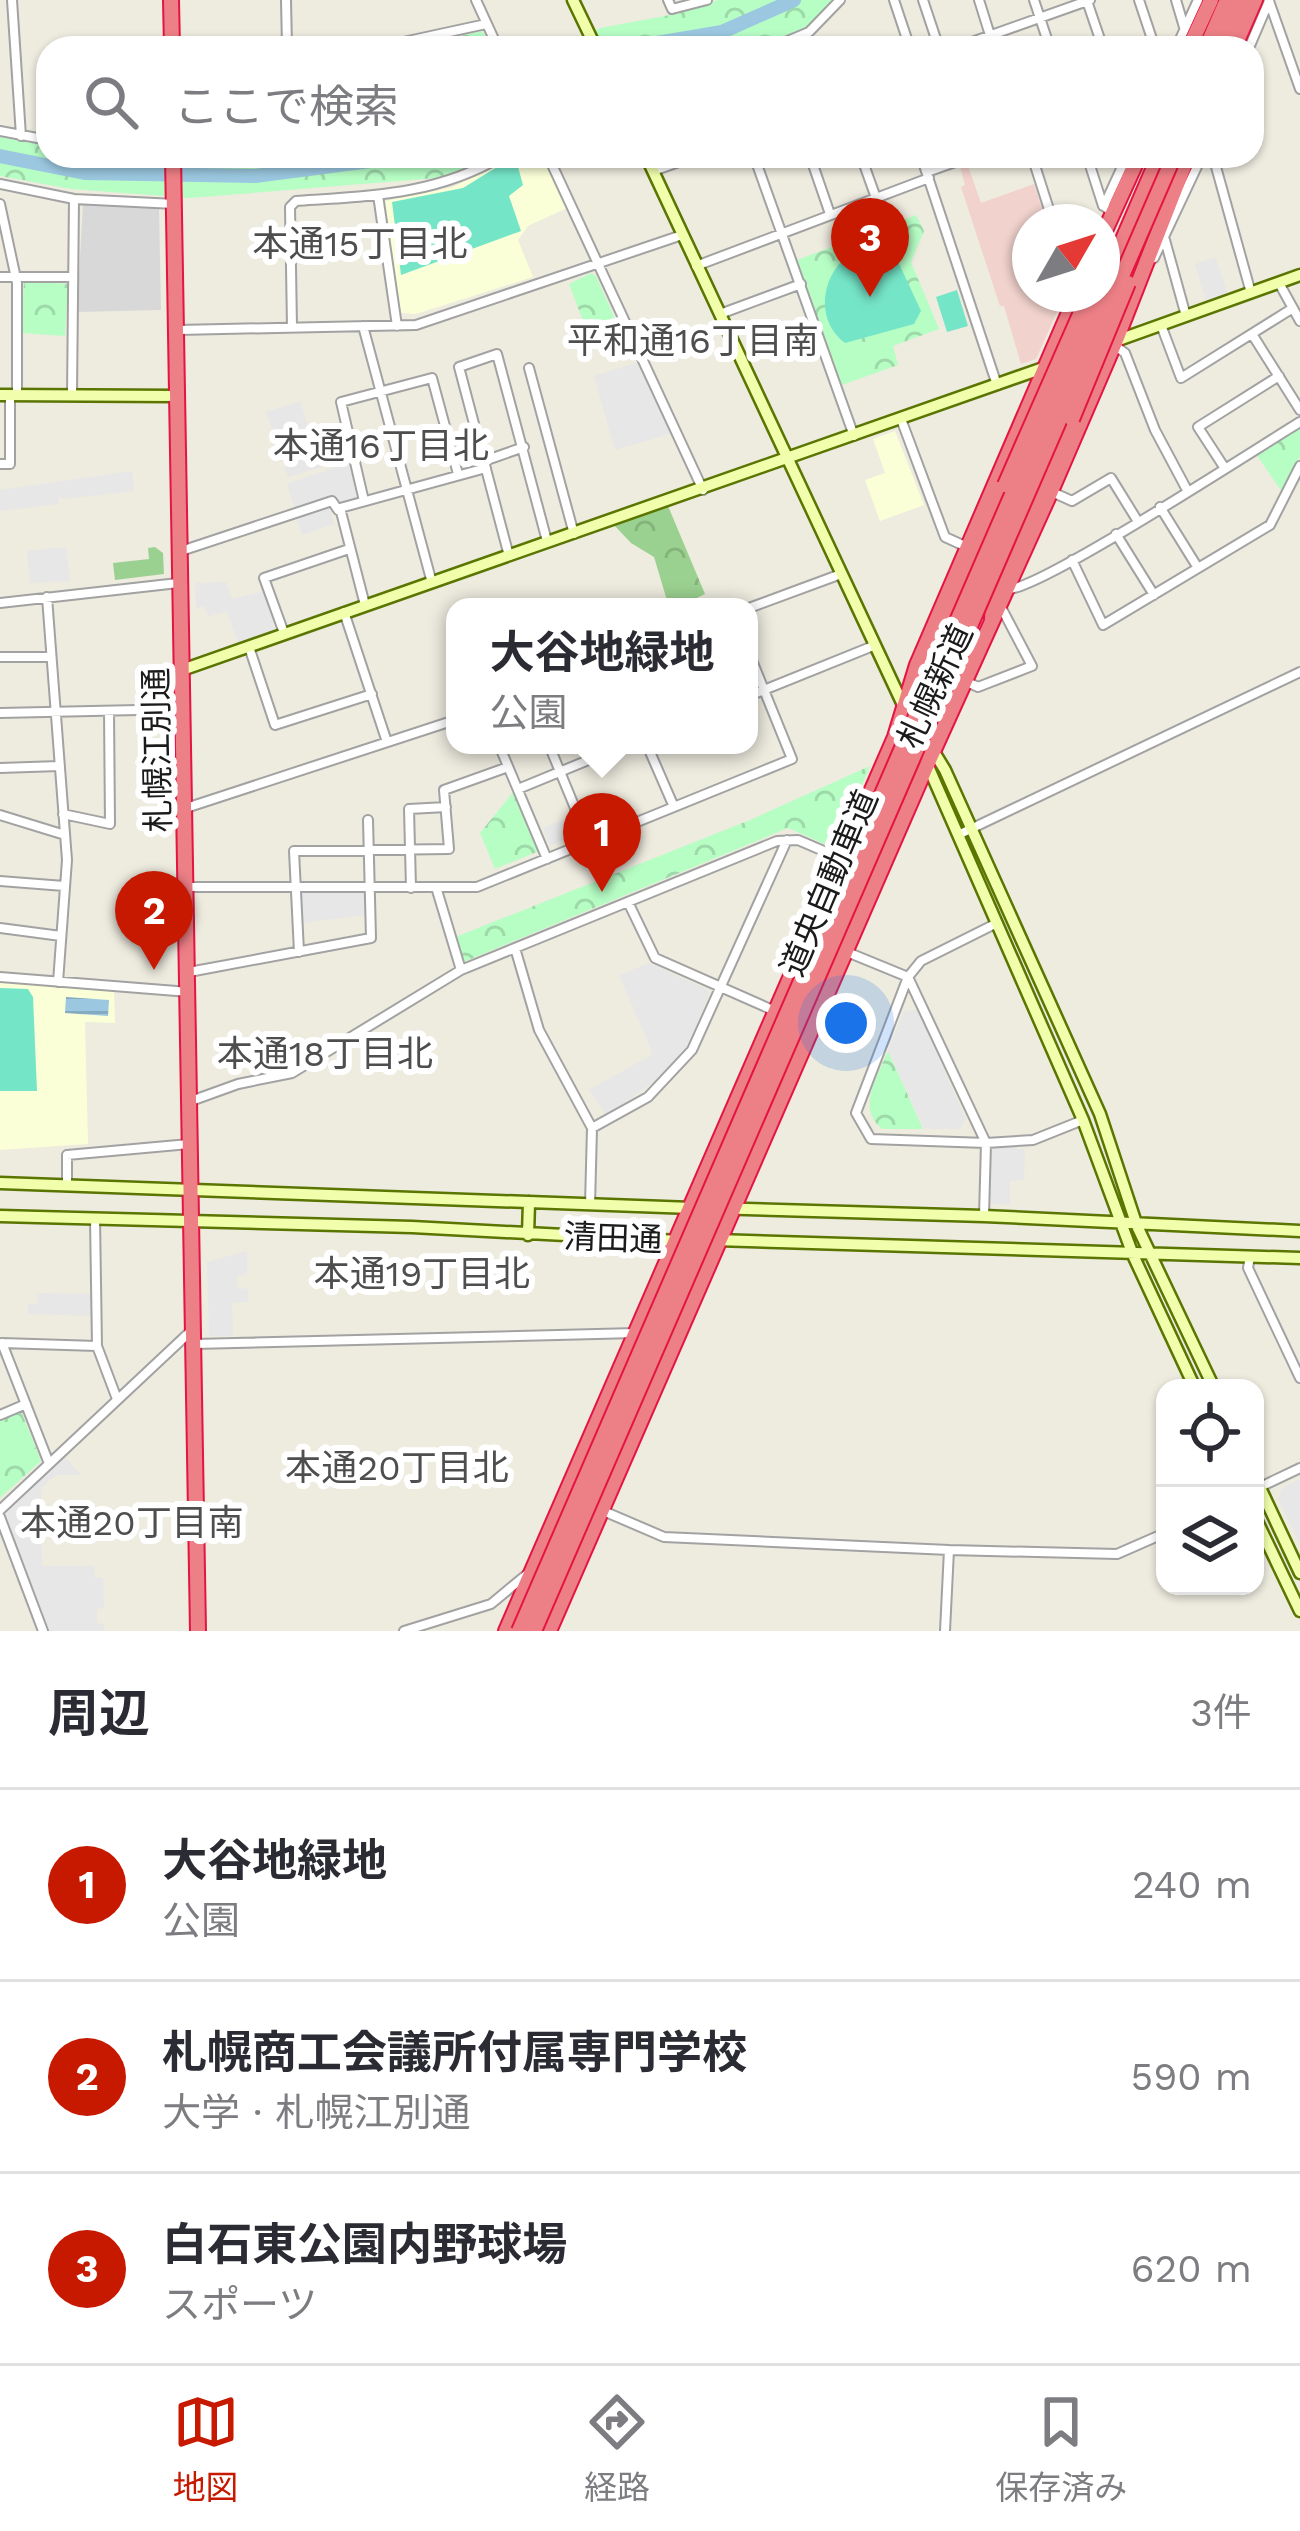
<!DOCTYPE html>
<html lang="ja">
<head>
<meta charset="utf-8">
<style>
	body { margin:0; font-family:"Work Sans","Noto Sans JP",sans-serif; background:#f7f7f7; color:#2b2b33 }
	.controls { position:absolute; right:36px; bottom:36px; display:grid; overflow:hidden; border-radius:24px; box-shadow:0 3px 9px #0004 }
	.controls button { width:108px; height:108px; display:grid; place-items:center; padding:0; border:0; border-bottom:3px solid #e1e1e2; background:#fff; color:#2b2b33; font:60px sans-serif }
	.compass { position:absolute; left:1012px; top:204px; width:108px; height:108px; border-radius:50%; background:#fff; box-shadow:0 3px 9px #0004; rotate:51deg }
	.you { position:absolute; left:846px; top:1023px; width:42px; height:42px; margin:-30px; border:9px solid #fff; border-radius:50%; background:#1a73e8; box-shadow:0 0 0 18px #1a73e833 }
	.badge { display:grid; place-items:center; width:78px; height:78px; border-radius:50%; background:#c71800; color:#fff; font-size:39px; font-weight:700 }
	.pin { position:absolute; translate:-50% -99px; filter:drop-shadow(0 3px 6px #0008) }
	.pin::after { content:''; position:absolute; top:63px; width:42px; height:36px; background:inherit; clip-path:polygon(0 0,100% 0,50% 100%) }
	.popup { position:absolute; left:446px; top:598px; width:312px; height:156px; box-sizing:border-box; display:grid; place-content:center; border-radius:24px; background:#fff; filter:drop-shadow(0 3px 9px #0005); font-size:39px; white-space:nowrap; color:#7c7c81 }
	.popup b { font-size:45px; color:#2b2b33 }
	.popup::after { content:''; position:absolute; left:50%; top:100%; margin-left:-24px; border:24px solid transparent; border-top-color:#fff }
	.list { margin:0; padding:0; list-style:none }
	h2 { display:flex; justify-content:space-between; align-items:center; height:156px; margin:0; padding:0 48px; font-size:51px }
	h2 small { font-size:39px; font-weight:400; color:#7c7c81 }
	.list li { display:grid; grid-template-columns:78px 1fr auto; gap:36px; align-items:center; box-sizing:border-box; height:192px; padding:0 48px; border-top:3px solid #e1e1e2 }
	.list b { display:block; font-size:45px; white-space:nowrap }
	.list p { margin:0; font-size:39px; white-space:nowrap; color:#7c7c81 }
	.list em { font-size:39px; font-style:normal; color:#7c7c81 }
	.icon { flex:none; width:66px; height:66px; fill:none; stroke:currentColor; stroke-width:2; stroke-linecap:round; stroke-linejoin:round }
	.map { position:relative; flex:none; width:1300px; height:1631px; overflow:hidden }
	.search { position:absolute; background:#fff; box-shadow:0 3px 9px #0004; left:36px; right:36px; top:36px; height:132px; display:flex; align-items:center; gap:30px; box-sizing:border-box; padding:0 42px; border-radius:36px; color:#7c7c81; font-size:45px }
	.sheet { height:732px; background:#fff }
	nav { display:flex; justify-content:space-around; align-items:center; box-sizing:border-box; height:168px; border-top:3px solid #e1e1e2; background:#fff; font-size:33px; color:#7c7c81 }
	nav a { display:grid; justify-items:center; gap:6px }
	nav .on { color:#c71800 }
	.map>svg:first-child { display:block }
</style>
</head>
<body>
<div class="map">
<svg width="1300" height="1631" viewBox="0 0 1300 1631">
	<defs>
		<pattern id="forest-crowns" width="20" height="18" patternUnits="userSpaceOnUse" patternTransform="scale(3)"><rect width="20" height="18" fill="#9bd190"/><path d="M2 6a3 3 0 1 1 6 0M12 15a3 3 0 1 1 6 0" fill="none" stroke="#85b37c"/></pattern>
		<pattern id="park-crowns" width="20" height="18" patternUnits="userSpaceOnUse" patternTransform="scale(3)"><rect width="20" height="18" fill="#b7fec5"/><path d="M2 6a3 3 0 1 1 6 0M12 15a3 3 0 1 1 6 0" fill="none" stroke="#9dd9a9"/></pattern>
		<pattern id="water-rules" width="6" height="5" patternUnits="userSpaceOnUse" patternTransform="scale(3)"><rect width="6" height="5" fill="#9bc8e0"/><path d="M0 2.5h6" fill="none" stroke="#85abc0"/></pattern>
	</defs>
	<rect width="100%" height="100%" fill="#eeebdf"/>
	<!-- residential -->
	<path fill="#d9d8d8" d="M83,204l76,5 2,101 -84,2z"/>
	<!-- commercial -->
	<path fill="#f1d2cc" d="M966,160l15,43 53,-19 13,38h-17v72h35l-29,65 -15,5 -17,-58h-4l-39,-119 4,-2 -6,-23z"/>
	<!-- education -->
	<path fill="#faffd8" d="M512,156h30l25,52 -39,18 -10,14 15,37 -117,37 -16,-1 -15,-112 68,-14z
		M895,431l29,74 -44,16 -15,-41 20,-7 -12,-34z
		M0,982l114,9 1,32 -30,-1 3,122 -88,6z"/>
	<!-- forest -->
	<path fill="url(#forest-crowns)" d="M668,506l37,88 -27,13h-9l-15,-50 -23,-14 -17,-18z
		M155,547l8,6 1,21 -49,6 -2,-17 36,-4 -1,-11z"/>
	<!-- park -->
	<path fill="url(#park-crowns)" d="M718,0h118l-26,26 -56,22h-188l34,-20 70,-13z
		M482,31l11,17h-76l2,-3z
		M0,135l48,10v11h436l-35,21 -259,21 -119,-9 -71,-13z
		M916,215l8,16 -13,31 28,67 -46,17 5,19 -56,20 -45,-125z
		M591,273l5,3 24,54 -29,12 -22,-58z
		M24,281l44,3 -3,52 -44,-3z
		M1300,427v29l-18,36 -26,-38z
		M870,766l-32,76 -9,4 -41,-18 -327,135 -8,-25 297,-118z
		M514,791l25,60 -44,18 -15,-36z
		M888,1051l35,78h-41c-26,-22 -5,-51 6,-78z
		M21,1411l20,50 -41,37v-79z"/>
	<!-- pitch -->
	<path fill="#75e5c8" d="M515,156l8,29 -14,11 12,35 -120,44 -9,-73 71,-14z
		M889,242l32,69 -7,13 -69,19c-34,-25 -22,-78 15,-95 8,-4 20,-4 29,-6z
		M957,290l11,36 -21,6 -11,-35z
		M0,988l28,1 5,8 4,94h-37z"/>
	<!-- parking -->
	<path fill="#e7e7e7" d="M1215,257l14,39 -22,8 -12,-40z
		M639,362l34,71 -58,17 -21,-74z
		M300,401l21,66 -33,10 -22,-65z
		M350,462l6,36 -20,6 -3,-7 -38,12 -8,-25z
		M132,471l2,20 -72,8 -3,-4v9l-59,7v-21z
		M329,506l5,18 -32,11 -6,-18z
		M66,547l4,34 -40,2 -3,-32z
		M226,582l6,17 32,-8 11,39 -37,13 -11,-32 -19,6 -4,-11 -8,3 -1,-26z
		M574,816l7,17 -31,13 -7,-18z
		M299,890h66l2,25 -66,8z
		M649,963l59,27 1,5 -22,50 -23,29 -57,42 -18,-26 64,-36 -34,-79z
		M917,1010l49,109 -6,10h-36l-36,-79 16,-39z
		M995,1147l30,2 -1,31 -14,1v24l-17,-1 -5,-6 2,-47z
		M247,1251v24l-10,1v12l11,1v13l-16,1 1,33h-24l-2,-74z
		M37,1293l55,1v22l-64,-2v-10h9z
		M64,1456l17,19h-25l-15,13 1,78h52l1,12h8l1,30 -7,1v14l7,1v7h-57l-44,-114z
		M1300,1479v65l-22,-45 4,-11z"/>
	<!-- water -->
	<path fill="url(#water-rules)" d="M66,997l43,3 -1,16 -43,-3z"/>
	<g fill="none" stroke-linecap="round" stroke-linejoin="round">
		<!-- river -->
		<path stroke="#9bc8e0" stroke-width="14" d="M627,48l95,-16 72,-32
			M0,156l85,17 170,3 153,-20"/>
		<defs>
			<path id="street" d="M12,0l9,136
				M286,0l1,46
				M476,0l22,48
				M668,0l4,9 35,-9
				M894,0l16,48
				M923,0l16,48
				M979,0l15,48
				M1034,0l16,48
				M1139,0l16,48
				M1176,0l8,27
				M1087,1l16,47
				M1269,1l31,88
				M287,46l107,-2 92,-20
				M771,48l38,-16 31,-32
				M955,48l135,-48
				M1176,48l22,-48
				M1249,48l20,-47
				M0,131l48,9
				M548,156l155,334
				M754,156l100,280
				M810,156l20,58
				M861,156l15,42
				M921,156l76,229
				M1032,156l21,66
				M1087,156l16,50
				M1213,156l38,137
				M653,171l43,-15
				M927,172l45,-16
				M0,184l74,15 101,5
				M378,195l19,131
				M0,204l17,79v112
				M1113,213l-9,-7 23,-50
				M1165,240l21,76
				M1154,258l48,-102
				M696,266l233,-88
				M0,277h73
				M1279,283l21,38
				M720,314l81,-30
				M1161,325l20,53 112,-70
				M363,326l69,257
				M292,327l-2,-120 6,-6c74,-5 141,-6 206,-45
				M178,330l238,-5 266,-90
				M1252,334l48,76
				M1114,345l11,8 30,77 32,60
				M529,368l45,166
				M72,395l2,-196
				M901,419l44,118 22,10
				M484,461l40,-14
				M0,464h10v-69
				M1224,467l-26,-40 81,-51
				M1052,492l20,9 39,-23 26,42
				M364,501l-23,-99 91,-24 26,96
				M1160,507l38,61
				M1116,534l38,61
				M181,551l151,-50 6,9
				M509,556l-50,-189 38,-13 50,187
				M1072,560l31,65 167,-100 30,-59
				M1008,589c30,2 249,-141 292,-167
				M47,597l20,263 -9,122
				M0,603l178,-20
				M365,605l-25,-97 146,-40
				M749,608l92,-34
				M344,612l43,130
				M284,633l-20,-55 85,-29
				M249,647l26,78 97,-31
				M0,657h51
				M967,682l11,5 54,-21 -31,-59
				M749,696l124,-50
				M0,713l184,-4
				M499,745l48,114
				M549,745l40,97
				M647,745l27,62
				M0,768l59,-2
				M518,789l107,-44
				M186,808l269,-88
				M63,814l47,10 -1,-113
				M0,815l65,20
				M958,835l342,-163
				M0,881l64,5
				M187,887h290l315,-128 -43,-106
				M436,887l25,83
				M411,888l-2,-79 37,-2
				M628,902l27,56 120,53
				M997,923l-76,38 -13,16 -52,136 15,26 115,4 47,-3 50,-20
				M0,928l61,8
				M515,948l24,82 53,98 -2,77
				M299,952l-5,-101 155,-2 -5,-59 64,-23
				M847,952l61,25 78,166 -2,73
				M189,972l182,-34 -3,-118
				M0,977l189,15
				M191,1101l47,-17 54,-11 169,-103 316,-129 21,-1 42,18
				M592,1128l56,-31 44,-47 95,-210
				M67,1185v-30l122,-11
				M95,1218l2,128 20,53
				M1250,1256l-2,12 52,110
				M2,1343l46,118
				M2,1343l95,3
				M194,1344l442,-11
				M0,1415l26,-11
				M1258,1488l42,-20
				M0,1510l192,-180
				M601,1510l63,27 285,13 168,4 48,-21
				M0,1517l43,114
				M404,1631l87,-27 35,-29
				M945,1631l4,-81"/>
			<path id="secondary" d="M573,0l23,48
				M646,156l258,551
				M1113,342l187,-67
				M0,395l177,1
				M182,670l864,-303
				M920,729l25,41 155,344 37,112 77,162
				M917,741l166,379 50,135 62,133
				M0,1183l692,25
				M711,1208l273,8 316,15
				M0,1216l412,11 267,14
				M528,1235l1,-33
				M716,1240l584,18
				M1255,1477l45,96
				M1255,1517l45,94"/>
			<path id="highway" d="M171,0l1,48
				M1189,48l22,-48
				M1206,48l21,-48
				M1221,48l21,-48
				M1234,48l21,-48
				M173,156l25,1475
				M1102,237l37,-81
				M1102,288l57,-132
				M992,619l1,-19 79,-181
				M931,647l8,-11 66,-151
				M506,1631l389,-894 22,-72 160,-371
				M549,1631l377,-864 125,-276 65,-151 72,-184"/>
		</defs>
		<!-- street casing -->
		<use href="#street" stroke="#a2a2a2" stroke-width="12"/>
		<!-- secondary casing -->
		<use href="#secondary" stroke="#5a7500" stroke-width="15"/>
		<!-- highway casing -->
		<use href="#highway" stroke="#e41542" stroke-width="18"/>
		<!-- street -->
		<use href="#street" stroke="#fff" stroke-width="8"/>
		<!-- secondary -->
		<use href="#secondary" stroke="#f1ffad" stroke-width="10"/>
		<!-- highway -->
		<use href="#highway" stroke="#ed7f86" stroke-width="14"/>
		<defs>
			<path id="highway-bridge" d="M1072,419l56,-136
				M1005,485l84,-191
				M519,1631l580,-1337
				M534,1631l640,-1475"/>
		</defs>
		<!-- highway-bridge casing -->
		<use href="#highway-bridge" stroke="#e41542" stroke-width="18" stroke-linecap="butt"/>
		<!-- highway-bridge -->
		<use href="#highway-bridge" stroke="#ed7f86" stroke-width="14"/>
	</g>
	<g text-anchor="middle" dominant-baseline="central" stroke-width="12" stroke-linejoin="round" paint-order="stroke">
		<!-- street labels -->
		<g font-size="33" fill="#1b1b1b" stroke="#fff">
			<text transform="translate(935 686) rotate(-65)">札幌新道</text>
			<text transform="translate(157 750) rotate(-91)">札幌江別通</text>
			<text transform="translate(829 883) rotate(-67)">道央自動車道</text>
			<text transform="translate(613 1238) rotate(2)">清田通</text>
		</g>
		<!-- neighbourhood labels -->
		<g font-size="36" fill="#4e4e4e" stroke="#fff">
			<text x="360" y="244">本通15丁目北</text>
			<text x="693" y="341">平和通16丁目南</text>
			<text x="381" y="446">本通16丁目北</text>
			<text x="325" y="1054">本通18丁目北</text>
			<text x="422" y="1274">本通19丁目北</text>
			<text x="397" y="1468">本通20丁目北</text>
			<text x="132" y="1523">本通20丁目南</text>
		</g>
	</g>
</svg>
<div class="controls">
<button><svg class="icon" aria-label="locate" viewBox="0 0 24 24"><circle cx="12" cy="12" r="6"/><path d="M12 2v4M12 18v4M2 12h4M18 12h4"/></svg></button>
<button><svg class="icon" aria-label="layers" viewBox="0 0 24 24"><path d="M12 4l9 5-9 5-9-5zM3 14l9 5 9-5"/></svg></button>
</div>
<svg class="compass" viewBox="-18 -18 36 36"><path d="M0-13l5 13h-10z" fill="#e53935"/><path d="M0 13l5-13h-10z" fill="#7c7c81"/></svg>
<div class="you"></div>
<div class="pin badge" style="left:602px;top:892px">1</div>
<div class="popup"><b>大谷地緑地</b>公園</div>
<div class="pin badge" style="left:154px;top:970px">2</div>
<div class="pin badge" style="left:870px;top:297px">3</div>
<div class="search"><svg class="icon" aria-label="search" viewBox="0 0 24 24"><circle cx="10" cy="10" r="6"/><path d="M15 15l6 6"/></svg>ここで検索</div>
</div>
<section class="sheet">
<h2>周辺<small>3件</small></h2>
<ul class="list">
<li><span class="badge">1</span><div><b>大谷地緑地</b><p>公園</p></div><em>240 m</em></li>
<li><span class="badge">2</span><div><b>札幌商工会議所付属専門学校</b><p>大学 · 札幌江別通</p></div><em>590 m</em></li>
<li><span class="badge">3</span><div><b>白石東公園内野球場</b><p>スポーツ</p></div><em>620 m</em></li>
</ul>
</section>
<nav>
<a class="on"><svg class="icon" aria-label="map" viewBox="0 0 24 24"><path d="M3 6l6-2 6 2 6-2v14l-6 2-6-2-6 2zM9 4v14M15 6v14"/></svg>地図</a>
<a><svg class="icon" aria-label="directions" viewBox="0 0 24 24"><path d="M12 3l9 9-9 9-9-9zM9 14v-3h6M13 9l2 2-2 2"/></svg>経路</a>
<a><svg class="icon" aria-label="saved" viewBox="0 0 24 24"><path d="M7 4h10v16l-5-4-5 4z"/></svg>保存済み</a>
</nav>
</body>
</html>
